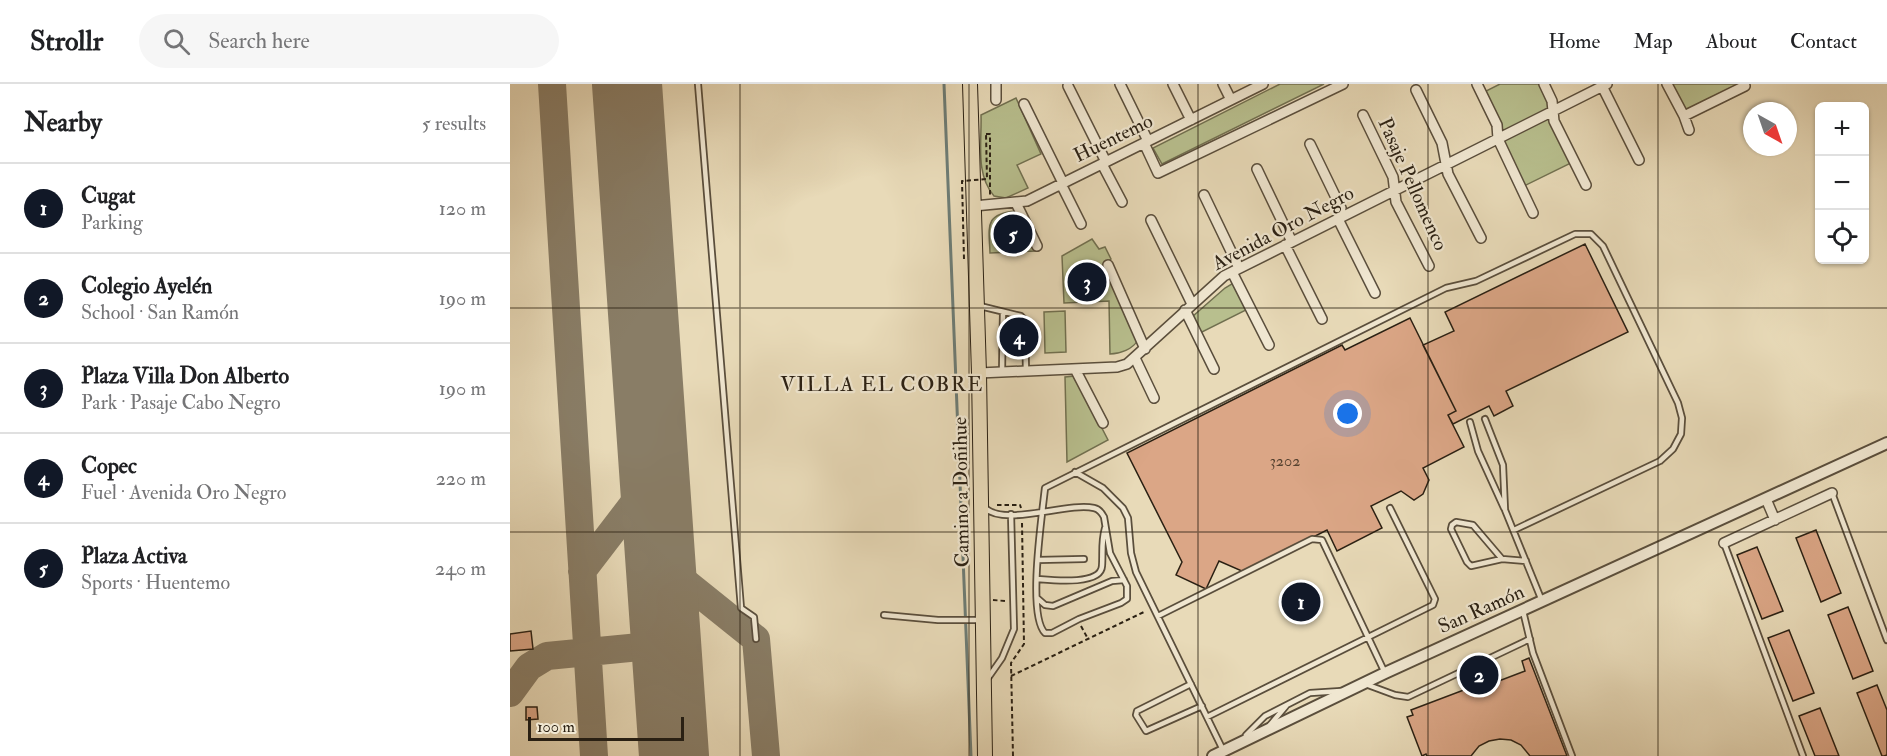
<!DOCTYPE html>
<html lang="en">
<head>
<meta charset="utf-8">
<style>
	body { margin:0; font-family:"IM FELL Double Pica",serif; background:#f6f6f6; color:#202124 }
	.controls { position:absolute; right:18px; top:18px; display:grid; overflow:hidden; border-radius:9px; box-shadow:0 2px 4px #0004 }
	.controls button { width:54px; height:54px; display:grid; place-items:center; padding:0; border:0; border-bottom:2px solid #e0e0e0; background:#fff; color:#202124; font:30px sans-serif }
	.compass { position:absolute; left:1233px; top:18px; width:54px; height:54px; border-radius:50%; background:#fff; box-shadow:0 2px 4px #0004; rotate:140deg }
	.scale { position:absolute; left:18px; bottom:15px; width:156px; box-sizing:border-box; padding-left:6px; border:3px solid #2a2013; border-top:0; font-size:16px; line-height:21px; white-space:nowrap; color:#2a2013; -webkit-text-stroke:4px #f0e7d1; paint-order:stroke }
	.you { position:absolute; left:838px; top:330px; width:21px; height:21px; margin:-15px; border:4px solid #fff; border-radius:50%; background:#1a73e8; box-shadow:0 0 0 9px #1a73e833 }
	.badge { display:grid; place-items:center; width:39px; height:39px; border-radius:50%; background:#111827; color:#fff; font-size:20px; font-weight:700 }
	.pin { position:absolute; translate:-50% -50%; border:3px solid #fff; box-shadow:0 2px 6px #0006 }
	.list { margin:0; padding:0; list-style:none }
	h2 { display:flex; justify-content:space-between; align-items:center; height:78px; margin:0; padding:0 24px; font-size:26px }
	h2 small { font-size:20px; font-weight:400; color:#757577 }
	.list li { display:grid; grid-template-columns:39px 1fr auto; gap:18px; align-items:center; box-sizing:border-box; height:90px; padding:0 24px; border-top:2px solid #e0e0e0 }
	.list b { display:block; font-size:22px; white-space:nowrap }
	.list p { margin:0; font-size:20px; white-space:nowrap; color:#757577 }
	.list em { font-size:20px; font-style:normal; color:#757577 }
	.icon { flex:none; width:33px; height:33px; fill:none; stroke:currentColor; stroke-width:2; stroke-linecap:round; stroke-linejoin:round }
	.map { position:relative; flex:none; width:1377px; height:672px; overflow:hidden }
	header { display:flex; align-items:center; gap:36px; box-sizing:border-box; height:84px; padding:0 30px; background:#fff; border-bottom:2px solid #e0e0e0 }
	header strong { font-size:28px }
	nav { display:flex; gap:33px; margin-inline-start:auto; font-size:21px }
	.search { width:420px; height:54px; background:#f6f6f6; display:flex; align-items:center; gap:15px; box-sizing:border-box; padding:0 21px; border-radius:33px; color:#757577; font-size:22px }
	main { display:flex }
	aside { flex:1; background:#fff }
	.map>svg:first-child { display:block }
</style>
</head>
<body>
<header>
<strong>Strollr</strong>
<div class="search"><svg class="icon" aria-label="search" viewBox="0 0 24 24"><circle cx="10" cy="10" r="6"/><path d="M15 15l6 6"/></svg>Search here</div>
<nav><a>Home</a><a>Map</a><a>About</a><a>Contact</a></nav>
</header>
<main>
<aside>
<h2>Nearby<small>5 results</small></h2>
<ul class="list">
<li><span class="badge">1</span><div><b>Cugat</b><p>Parking</p></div><em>120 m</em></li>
<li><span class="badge">2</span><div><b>Colegio Ayelén</b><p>School · San Ramón</p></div><em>190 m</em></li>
<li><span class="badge">3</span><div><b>Plaza Villa Don Alberto</b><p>Park · Pasaje Cabo Negro</p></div><em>190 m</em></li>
<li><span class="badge">4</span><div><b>Copec</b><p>Fuel · Avenida Oro Negro</p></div><em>220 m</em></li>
<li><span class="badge">5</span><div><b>Plaza Activa</b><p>Sports · Huentemo</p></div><em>240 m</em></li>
</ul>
</aside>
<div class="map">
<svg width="1377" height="672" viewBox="0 0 1377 672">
	<rect width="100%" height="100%" fill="#e8dab8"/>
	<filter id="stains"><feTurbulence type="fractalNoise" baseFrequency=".00333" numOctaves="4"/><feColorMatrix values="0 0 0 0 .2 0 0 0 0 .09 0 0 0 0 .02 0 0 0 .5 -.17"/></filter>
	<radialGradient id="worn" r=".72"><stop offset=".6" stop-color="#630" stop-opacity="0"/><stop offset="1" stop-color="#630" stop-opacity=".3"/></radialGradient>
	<!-- green -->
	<path fill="#b8bf8e" stroke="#717050" stroke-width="1.5" d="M770,0h44l-162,80 -9,-16z
		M990,0h41l30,79 -47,23 -19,-39 -21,-55z
		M1162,0h70l-56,29z
		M506,14l25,56 -24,11 11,23 -22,10 -12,-2c-19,-22 -12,-54 -13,-81z
		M506,127l20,40 -46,2c-1,-27 -6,-39 26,-42z
		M582,155l7,10 6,-2 6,12 -7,5 34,76c-5,9 -18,14 -28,14l-1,-53 -45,2 -2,-47z
		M725,198l13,27 -48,24 -8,-16 33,-29z
		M555,227l1,41 -21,1 -1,-41z
		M565,292l33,64 -41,22 -2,-85z"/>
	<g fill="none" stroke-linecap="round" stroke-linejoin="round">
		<!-- stream -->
		<path stroke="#6d7c75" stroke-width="3" d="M434,0l27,672"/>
		<!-- taxiway -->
		<path stroke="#897d66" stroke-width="28" d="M42,0l42,672
			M150,478l96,77 10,117
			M72,487l72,-94
			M0,609l19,-26 18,-11 103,-10 10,-6 4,-11"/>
		<!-- runway -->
		<path stroke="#897d66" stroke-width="70" d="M117,0l47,672"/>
	</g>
	<!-- building -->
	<path fill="#dba686" stroke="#2a2013" stroke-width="1.5" d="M1075,160l43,88 -122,59 7,15 -19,10 -5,-10 -36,18 -5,-9 8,-4 -33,-66 31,-14 -9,-19z
		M900,234l46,93 -8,4 16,32 -41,21 6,12 -6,14 -9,6 -13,-9 -30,15 11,22 -45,23 -10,-21 -83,42 -25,-11 -13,28 -30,-14 6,-13 -55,-109 215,-108 3,5z
		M1306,446l25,63 -20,9 -25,-64z
		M1247,463l26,64 -21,8 -25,-64z
		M1338,523l25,64 -20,8 -25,-64z
		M1279,546l25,63 -21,8 -25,-63z
		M21,547l2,18 -23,2v-17z
		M1019,574l38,98h-37l-9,-11 -10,-5 -11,-1 -11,2 -10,5 -8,10h-44l-1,-2 -4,2 -15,-39 6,-2 -2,-5 58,-22 1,4 55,-21 -3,-10z
		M1367,601l10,25v45l-3,1h-2l-25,-63z
		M16,623h11l1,12 -12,1z
		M1310,624l19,48h-24l-16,-40z"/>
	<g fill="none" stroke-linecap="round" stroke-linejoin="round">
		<defs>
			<path id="service" d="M188,0l43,524 13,9 2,22
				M470,222l41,10 4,4 1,51
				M492,288l1,-60
				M975,335l18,46 2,45 37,91
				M960,338l8,29 26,57
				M565,388l28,16 20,20 5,10 3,35 5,19 87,178
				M1322,409l55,147
				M475,424c21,19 82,-6 109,0 5,1 8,5 10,9l6,36 17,33v13l-6,4 -42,16 -27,14h-7c-18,-18 -3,-117 0,-145l401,-200 30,-7 99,-47h16l12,12 75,157 4,15 -1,16 -8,15 -13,12 -146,69
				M1214,459l79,213
				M992,475l-29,-34 -17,-3 -4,3 -1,4 16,33 4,4 31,-7 24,2
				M528,476l46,-1
				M527,495c13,1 64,7 65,-13 1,-13 -1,-24 3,-38
				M527,514l8,7 8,1 59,-25 12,-1
				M1013,527l10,42 39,103
				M374,531l54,5h42
				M648,532l154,-77 10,1 63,133
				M478,594l14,-20 12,-29 -3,-115
				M681,600l-54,27 -1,4 10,16 56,-25
				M858,601l27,10 13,2 122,-58
				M697,633l226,-112 2,-6 -45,-91
				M760,641l16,-19
				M736,651l19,-19 45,-23 31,-2"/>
			<path id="minor" d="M486,0v16
				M610,0l28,57
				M663,0l18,36
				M713,0l8,16
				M967,0l20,41 1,14 35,74
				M1034,0l8,17 2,20 32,64
				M1157,0l17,32 5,14
				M558,2l38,76
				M1092,2l37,74
				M906,6l26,53 6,31 33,64
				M514,20l39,79
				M853,31l30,62 3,25 33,64
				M1174,32l61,-30 -1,-2
				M634,59l14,30 185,-89
				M800,60l31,64 -3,11 37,74
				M592,80l20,38
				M747,85l35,73
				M551,100l20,40
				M694,111l35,73
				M506,119l21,43
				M464,122l53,-5 236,-117
				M641,136l41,84
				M775,161l37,74
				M598,181l37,84
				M722,188l37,73
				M675,226l29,59
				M625,274l19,40
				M565,285l28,54
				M469,289l138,-6 10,-3 97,-88 383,-192
				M1256,415l9,21
				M1214,459l108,-50"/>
			<path id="tertiary" d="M703,672l172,-83 502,-230"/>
			<path id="primary" d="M460,0l9,289 6,383"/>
		</defs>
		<!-- service casing -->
		<use href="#service" stroke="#5a4e3c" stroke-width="8"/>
		<!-- minor casing -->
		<use href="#minor" stroke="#5a4e3c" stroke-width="12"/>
		<!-- tertiary casing -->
		<use href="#tertiary" stroke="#5a4e3c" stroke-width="14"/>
		<!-- primary casing -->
		<use href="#primary" stroke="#2a2013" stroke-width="16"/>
		<!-- path -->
		<path stroke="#2a2013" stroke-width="2" stroke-dasharray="4.5 3" stroke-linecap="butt" d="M476,50h4v62
			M487,421h23l1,3
			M483,516l12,1
			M571,542l7,13
			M501,592l135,-65
			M503,672l-2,-93 13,-19 -2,-121"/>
		<!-- service -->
		<use href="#service" stroke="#f0e7d1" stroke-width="4.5"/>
		<!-- minor -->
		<use href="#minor" stroke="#f0e7d1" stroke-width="9"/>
		<!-- tertiary -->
		<use href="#tertiary" stroke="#f0e7d1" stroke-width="10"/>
		<!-- primary -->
		<use href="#primary" stroke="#e8dab8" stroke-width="14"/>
		<!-- path-bridge -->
		<path stroke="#2a2013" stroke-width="2" stroke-dasharray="4.5 3" stroke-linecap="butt" d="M454,175l-2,-78 25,-2 -1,-45"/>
	</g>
	<!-- grid -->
	<path fill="none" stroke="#2a2013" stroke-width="1.5" stroke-opacity="0.55" d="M230,0v672M459,0v672M688,0v672M918,0v672M1148,0v672M0,224h1377M0,448h1377"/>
	<g text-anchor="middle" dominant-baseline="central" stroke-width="4.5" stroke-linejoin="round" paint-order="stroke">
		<!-- number labels -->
		<g font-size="16" fill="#564230">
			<text x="775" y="377">3202</text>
		</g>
		<!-- street labels -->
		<g font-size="20" fill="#2a2013" stroke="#f0e7d1">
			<text transform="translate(603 54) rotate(-26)">Huentemo</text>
			<text transform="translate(903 100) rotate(66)">Pasaje Pellomenco</text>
			<text transform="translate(773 144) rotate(-28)">Avenida Oro Negro</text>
			<text transform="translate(451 408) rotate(-91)">Camino a Doñihue</text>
			<text transform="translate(971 525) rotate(-24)">San Ramón</text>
		</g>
		<!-- neighbourhood labels -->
		<g font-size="21" letter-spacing="1.5" fill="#2a2013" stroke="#f0e7d1">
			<text x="372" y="300">VILLA EL COBRE</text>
		</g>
	</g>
	<rect width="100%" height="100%" filter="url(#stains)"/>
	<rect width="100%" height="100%" fill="url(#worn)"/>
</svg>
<div class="controls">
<button>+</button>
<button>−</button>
<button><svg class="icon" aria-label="locate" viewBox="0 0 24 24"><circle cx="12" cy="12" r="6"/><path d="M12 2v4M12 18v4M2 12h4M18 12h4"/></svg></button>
</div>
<svg class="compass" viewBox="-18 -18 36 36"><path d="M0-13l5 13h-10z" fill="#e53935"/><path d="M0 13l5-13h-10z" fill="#757577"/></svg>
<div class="scale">100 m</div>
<div class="you"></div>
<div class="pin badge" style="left:791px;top:518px">1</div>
<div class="pin badge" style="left:969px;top:591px">2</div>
<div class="pin badge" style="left:577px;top:198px">3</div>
<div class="pin badge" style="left:509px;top:253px">4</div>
<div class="pin badge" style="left:503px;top:150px">5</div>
</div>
</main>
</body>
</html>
